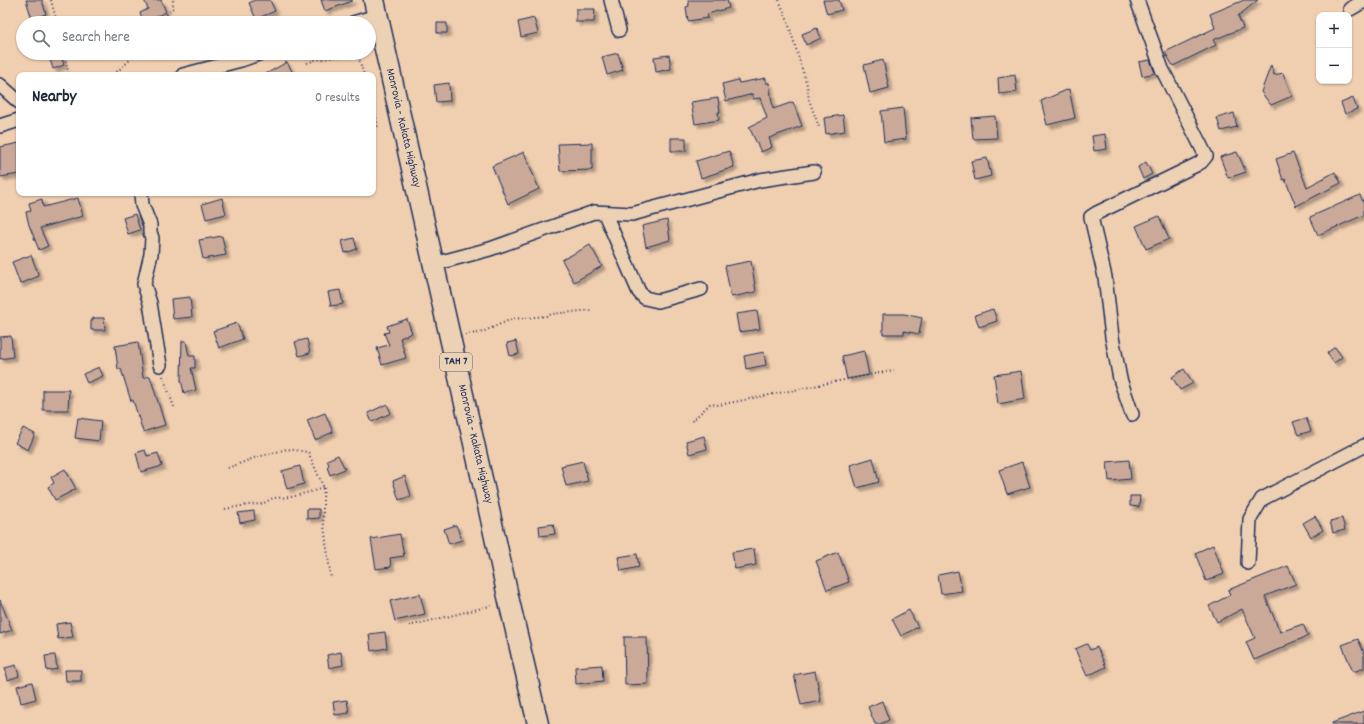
<!DOCTYPE html>
<html lang="en">
<head>
<meta charset="utf-8">
<style>
	body { margin:0; font-family:Dekko,sans-serif; background:#f6f6f7; color:#1f2937 }
	.controls { position:absolute; right:12px; top:12px; display:grid; overflow:hidden; border-radius:8px; box-shadow:0 1px 3px #0004 }
	.controls button { width:36px; height:36px; display:grid; place-items:center; padding:0; border:0; border-bottom:1px solid #e0e1e3; background:#fff; color:#1f2937; font:20px sans-serif }
	.list { margin:0; padding:0; list-style:none }
	h2 { display:flex; justify-content:space-between; align-items:center; height:52px; margin:0; padding:0 16px; font-size:17px }
	h2 small { font-size:13px; font-weight:400; color:#747a83 }
	.icon { flex:none; width:22px; height:22px; fill:none; stroke:currentColor; stroke-width:2; stroke-linecap:round; stroke-linejoin:round }
	.map { position:relative; flex:none; width:1364px; height:724px; overflow:hidden }
	.search { position:absolute; background:#fff; box-shadow:0 1px 3px #0004; left:16px; top:16px; width:360px; height:44px; display:flex; align-items:center; gap:10px; box-sizing:border-box; padding:0 14px; border-radius:22px; color:#747a83; font-size:15px }
	.panel { position:absolute; background:#fff; box-shadow:0 1px 3px #0004; left:16px; top:72px; width:360px; height:124px; border-radius:8px }
	.map>svg:first-child { display:block }
</style>
</head>
<body>
<div class="map">
<svg width="1364" height="724" viewBox="0 0 1364 724">
	<defs>
		<filter id="shadow"><feDropShadow dx="3.5" dy="3.5" stdDeviation="1" flood-color="#0004"/></filter>
	</defs>
	<rect width="100%" height="100%" fill="#f0ceb0"/>
	<filter id="ink" filterUnits="userSpaceOnUse"><feTurbulence type="fractalNoise" baseFrequency=".025" numOctaves="2"/><feDisplacementMap in="SourceGraphic" scale="8" xChannelSelector="R" yChannelSelector="G"/><feConvolveMatrix kernelMatrix="1 2 1 2 8 2 1 2 1" color-interpolation-filters="sRGB"/></filter>
	<g filter="url(#ink)">
		<!-- building -->
		<path fill="#caa998" stroke="#1b2f5e" filter="url(#shadow)" d="M26,0h16l4,14 -14,5z
			M144,0h17l5,12 -22,10 -4,-9 8,-4z
			M255,0h15l5,11 -19,8 -7,-16z
			M321,0h31v1l-27,10z
			M688,0h39l2,8 -22,6 1,4 -20,3 -2,-14 3,-1z
			M823,0h16l3,10 -15,4z
			M1244,0h14l-20,16 5,12 -30,12 3,5 -43,21 -8,-14 50,-24 -5,-14z
			M576,9h19l-1,13h-18z
			M534,18l4,15 -17,4 -3,-15z
			M437,23h10v10h-10z
			M817,28l4,10 -15,7 -4,-11z
			M48,53h12l4,12 -11,4z
			M618,53l5,17 -16,5 -5,-18z
			M669,55l2,14 -15,3 -2,-15z
			M883,60l6,28 -19,5 -6,-28z
			M1150,60l5,13 -13,3 -3,-14z
			M287,62l7,13h-30z
			M1271,65l3,10 9,-2 9,23 -21,9 -10,-13z
			M1015,75l2,17 -18,2 -1,-16z
			M766,78v5h3l4,26 20,-7 9,24 -33,12 3,9 -11,5 -12,-25 18,-9 -7,-20 -7,1v-5l-27,7 -4,-17 16,-4 1,3z
			M449,83l1,18 -14,1 -2,-17z
			M1069,89l6,29 -28,7 -6,-24z
			M718,98l2,14h-2l1,8 -24,4 -4,-22z
			M1353,98l4,11 -12,5 -4,-11z
			M903,108l3,31 -22,3 -3,-31z
			M1234,113l3,14 -16,4 -4,-13z
			M843,115l2,16 -19,3 -2,-16z
			M995,116l2,22 -24,1 -2,-21z
			M1105,134l2,15 -13,2 -2,-15z
			M671,138h15v13h-15z
			M19,143v31l-19,3v-30z
			M592,143v27l-32,1 -2,-27z
			M729,151l5,16 -33,11 -5,-17z
			M524,152l15,37 -31,15 -16,-38z
			M1237,152l9,20 -18,6 -8,-21z
			M1293,153l14,34 28,-15 6,11 -45,23 -11,-27 -2,1 -7,-21z
			M987,158l4,18 -16,4 -4,-19z
			M1146,162l6,12 -9,5 -5,-12z
			M1360,195l4,9v11l-46,20 -8,-18z
			M78,198l5,18 -43,12 8,18 -9,4 -10,-25 -3,-13 5,-1 -2,-8 13,-4 1,8z
			M222,198l4,16 -20,5 -4,-15z
			M135,214l5,16 -12,4 -5,-16z
			M1159,216l10,23 -23,10 -10,-23z
			M667,220l3,20 -24,7 -4,-21z
			M222,236l4,19 -23,4 -4,-19z
			M354,238l3,11 -12,4 -3,-12z
			M590,245l12,21 -28,16 -12,-22z
			M31,255l8,21 -19,8 -8,-22z
			M751,261l5,31 -25,5 -6,-31z
			M340,290l3,14 -12,2 -3,-14z
			M190,297l2,20 -19,2 -2,-20z
			M993,309l4,12 -18,6 -4,-12z
			M757,311l3,18 -21,3 -3,-18z
			M883,314h21l18,4 -3,16 -15,-3v3h-21z
			M93,318h11l1,12h-14v-10h2z
			M407,319l5,14 -12,5 6,20 -24,7 -5,-17 12,-3 -5,-12 5,-1 -2,-6z
			M237,323l6,16 -24,9 -6,-17z
			M11,336l2,21 -13,2v-22z
			M307,339l3,14 -11,3 -4,-14z
			M182,341h4l3,15h6v12h-4l5,22 -12,3 -3,-13z
			M516,341l3,13 -9,2 -3,-13z
			M138,342l5,36 7,-2 15,49 -22,7 -10,-32 -2,1 -10,-32h-3l-3,-23z
			M1335,347l7,10 -8,6 -7,-10z
			M864,351l5,24 -22,4 -5,-23z
			M764,352l2,13 -20,4 -2,-13z
			M99,367l4,9 -16,7 -4,-9z
			M1184,369l9,14 -13,7 -8,-13z
			M1021,371l4,28 -27,5 -4,-29z
			M43,390h26l-1,20h-25z
			M387,404l4,9 -19,9 -4,-9z
			M325,413l8,19 -18,8 -8,-20z
			M78,418l23,3 -2,20 -24,-3z
			M1306,418l5,13 -13,4 -5,-13z
			M23,428l12,6 -7,16 -13,-7z
			M704,436l3,13 -18,5 -3,-13z
			M145,450l2,6 11,-3 4,13 -21,6 -5,-19z
			M338,455l7,14 -15,6 -3,-8 2,-2 -2,-5z
			M873,458l6,24 -22,6 -7,-23z
			M1129,460l2,19 -22,2 -2,-19z
			M583,461l5,20 -22,5 -5,-20z
			M1022,462l8,25 -23,7 -8,-24z
			M300,466l4,18 -17,5 -5,-18z
			M65,469l11,20 -21,11 -7,-13 6,-4 -3,-6z
			M405,476l6,20 -12,4 -6,-19z
			M1130,496h10l-1,11 -9,-1z
			M307,509h12v9l-12,1z
			M254,511l1,9 -15,3 -2,-10z
			M1315,516l8,14 -12,7 -8,-14z
			M1342,518l3,12 -12,3 -3,-12z
			M553,524l2,10 -15,2 -1,-10z
			M456,525l6,15 -13,4 -5,-15z
			M400,534l4,22 -14,2 1,9 -15,2 -5,-30z
			M1213,545l11,29 -18,7 -11,-28z
			M754,549l2,16 -21,4 -3,-17z
			M838,552l11,30 -22,8 -11,-29z
			M637,554l2,13 -18,4 -3,-14z
			M1288,566l8,18 -31,12 15,36 23,-8 5,12 -22,9v1l-32,14 -8,-18 9,-4 -13,-29 -25,13 -8,-16 21,-11 -2,-5z
			M958,571l4,20 -21,3 -3,-19z
			M420,594l5,20 -30,7 -5,-20z
			M0,600l12,30 -12,4z
			M909,610l9,17 -17,9 -9,-17z
			M70,622l3,15 -15,2 -2,-15z
			M385,632l2,16 -16,3 -2,-17z
			M624,637h23l1,47 -23,1z
			M1358,639l6,14v15l-11,4 -11,-27z
			M1087,644l3,6 7,-3 9,20 -19,9 -12,-27z
			M341,652l2,13 -14,3 -2,-13z
			M55,655l2,14 -10,2 -2,-15z
			M16,665l3,11 -11,4 -3,-12z
			M602,665l1,16 -27,3 -1,-17z
			M65,670h16v11h-15z
			M815,671l6,30 -20,4 -7,-30z
			M32,682l4,17 -15,4 -4,-17z
			M347,700l2,13 -14,2 -2,-13z
			M882,701l7,19 -9,4h-5l-7,-17z
			M1364,711v13h-32v-1z"/>
		<g fill="none" stroke-linecap="round" stroke-linejoin="round">
			<defs>
				<path id="minor" d="M611,0l8,30
					M1350,9l14,-8
					M353,23l24,-7
					M183,75l58,-15 20,-7
					M0,85l19,17
					M0,126l19,-6
					M141,193l1,12 8,20v7l2,6 -1,16 -7,30 6,19 10,62
					M605,214l34,78 6,6 13,3 43,-12
					M434,264l56,-15 104,-37 38,2 128,-34 54,-8
					M1132,414l-12,-35 -8,-42 -7,-60 -14,-60 6,-4 99,-48 5,-3 5,-6 -44,-87 -25,-69
					M1248,563l2,-44 12,-20 102,-53"/>
				<path id="highway" d="M374,0l115,510 20,91 29,123"/>
			</defs>
			<!-- minor casing -->
			<use href="#minor" stroke="#1b2f5e" stroke-width="16"/>
			<!-- highway casing -->
			<use href="#highway" stroke="#1b2f5e" stroke-width="23"/>
			<!-- path -->
			<path stroke="#1b2f5e" stroke-width="2" stroke-dasharray="1 3" stroke-linecap="butt" d="M51,0l6,23
				M779,0l8,19 20,66 2,15 10,27
				M158,23l15,-15v-8
				M64,53l5,22
				M359,59l6,-6
				M307,63l8,-3 38,-5 6,4 5,16
				M114,75c7,-8 16,-13 21,-22
				M373,98l5,31
				M465,334l15,-1 32,-14 35,-3 5,-2 40,-4
				M163,376l11,31
				M692,421l18,-17 9,1 175,-35
				M324,488l-1,10v20l8,61
				M225,509l22,-4 15,-1 11,-6 18,-1 33,-9 -16,-36 -21,-3 -33,9 -26,10
				M409,626l85,-21"/>
			<!-- minor -->
			<use href="#minor" stroke="#edd1b4" stroke-width="13"/>
			<!-- highway -->
			<use href="#highway" stroke="#edd1b4" stroke-width="20"/>
		</g>
	</g>
	<g text-anchor="middle" dominant-baseline="central" stroke-width="4" stroke-linejoin="round" paint-order="stroke">
		<!-- shield labels -->
		<rect fill="#edd1b4" stroke="#5a6078" stroke-width="1" x="440" y="353" width="32" height="18" rx="3"/>
		<g font-size="11" font-weight="bold" fill="#1b2f5e">
			<text x="456" y="362">TAH 7</text>
		</g>
		<!-- street labels -->
		<g font-size="12" fill="#1b2f5e" stroke="#edd1b4">
			<text transform="translate(403 128) rotate(77)">Monrovia - Kakata Highway</text>
			<text transform="translate(475 444) rotate(77)">Monrovia - Kakata Highway</text>
		</g>
	</g>
</svg>
<div class="controls">
<button>+</button>
<button>−</button>
</div>
<div class="search"><svg class="icon" aria-label="search" viewBox="0 0 24 24"><circle cx="10" cy="10" r="6"/><path d="M15 15l6 6"/></svg>Search here</div>
<section class="panel">
<h2>Nearby<small>0 results</small></h2>
<ul class="list">
</ul>
</section>
</div>
</body>
</html>
